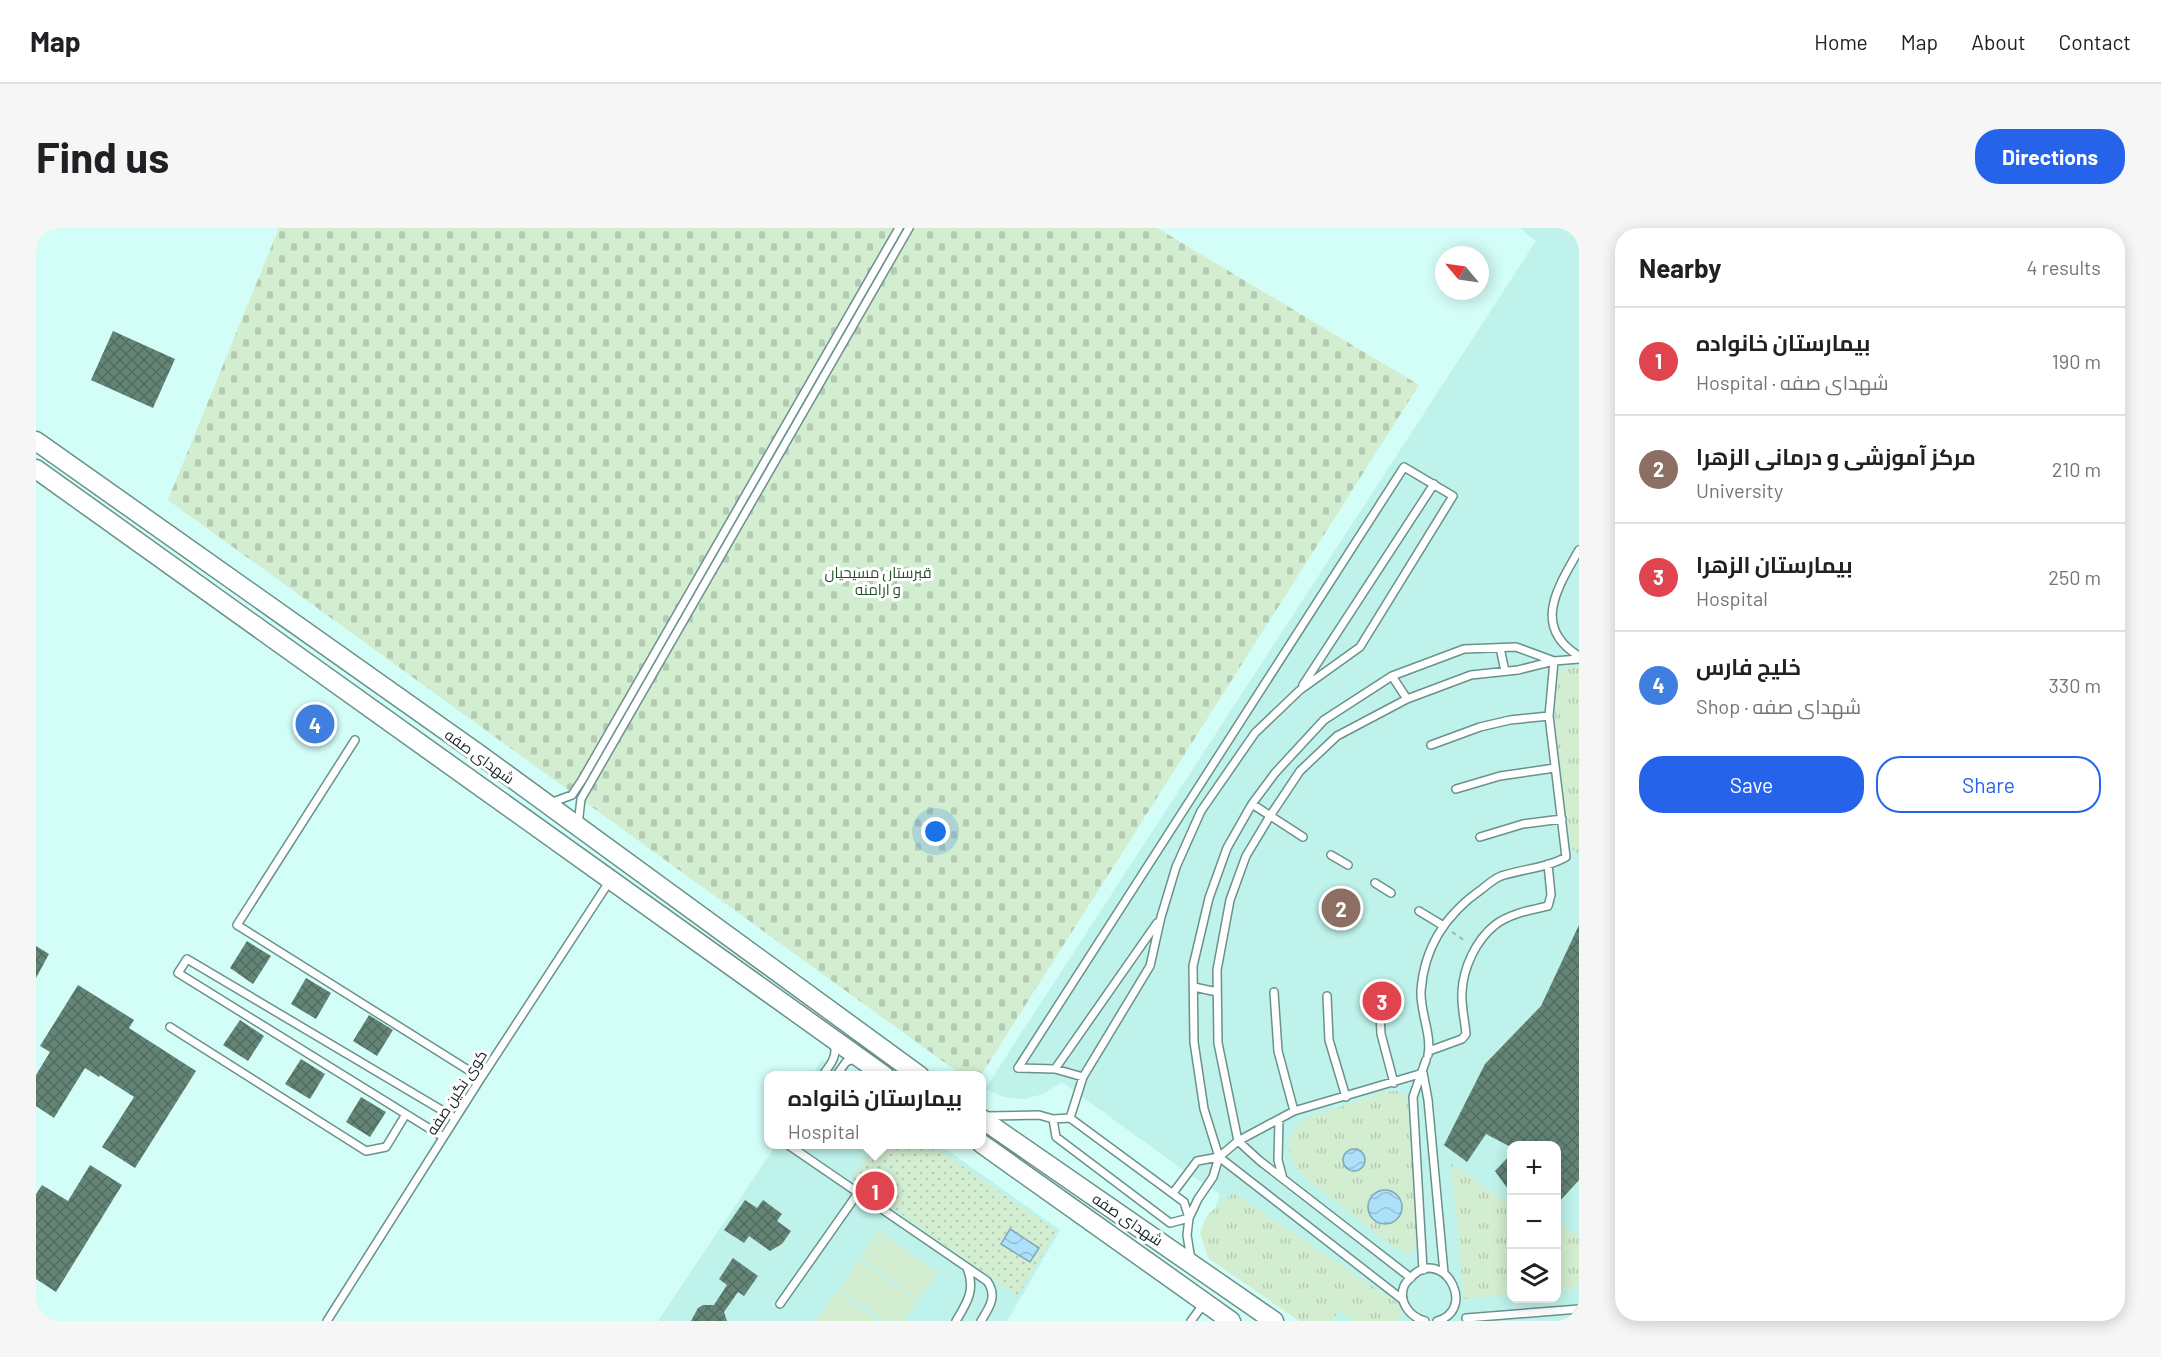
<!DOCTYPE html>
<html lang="en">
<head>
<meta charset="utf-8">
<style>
	body { margin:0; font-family:Barlow,Cairo,sans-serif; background:#f6f6f6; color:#202124 }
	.controls { position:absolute; right:18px; bottom:18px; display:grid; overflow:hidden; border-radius:12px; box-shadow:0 3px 15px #0003 }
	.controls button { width:54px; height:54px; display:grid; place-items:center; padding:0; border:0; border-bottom:2px solid #e0e0e0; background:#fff; color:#202124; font:30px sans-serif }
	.compass { position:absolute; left:1399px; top:18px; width:54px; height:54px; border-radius:50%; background:#fff; box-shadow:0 3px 15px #0003; rotate:299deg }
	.you { position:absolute; left:900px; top:604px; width:21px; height:21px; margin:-15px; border:4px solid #fff; border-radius:50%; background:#1a73e8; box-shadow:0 0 0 9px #1a73e833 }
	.badge { display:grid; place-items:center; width:39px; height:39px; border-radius:50%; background:#2563eb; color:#fff; font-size:20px; font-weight:700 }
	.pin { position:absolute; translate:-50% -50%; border:3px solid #fff; box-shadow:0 2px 6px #0006 }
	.popup { position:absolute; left:728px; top:843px; width:222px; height:78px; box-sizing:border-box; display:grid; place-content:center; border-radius:12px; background:#fff; filter:drop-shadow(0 2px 4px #0005); font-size:20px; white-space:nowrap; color:#757577 }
	.popup b { font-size:22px; color:#202124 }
	.popup::after { content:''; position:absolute; left:50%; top:100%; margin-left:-12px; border:12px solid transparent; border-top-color:#fff }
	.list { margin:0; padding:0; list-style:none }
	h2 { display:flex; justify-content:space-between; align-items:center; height:78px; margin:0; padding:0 24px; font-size:26px }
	h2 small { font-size:20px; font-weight:400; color:#757577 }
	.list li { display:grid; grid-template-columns:39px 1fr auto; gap:18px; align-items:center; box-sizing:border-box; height:108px; padding:0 24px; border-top:2px solid #e0e0e0 }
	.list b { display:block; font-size:22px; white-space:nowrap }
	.list p { margin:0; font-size:20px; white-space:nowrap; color:#757577 }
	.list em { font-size:20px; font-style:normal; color:#757577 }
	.actions { display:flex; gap:12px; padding:18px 24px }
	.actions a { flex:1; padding:14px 0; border:2px solid #2563eb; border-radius:24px; text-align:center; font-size:21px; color:#2563eb }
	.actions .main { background:#2563eb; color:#fff }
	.icon { flex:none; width:33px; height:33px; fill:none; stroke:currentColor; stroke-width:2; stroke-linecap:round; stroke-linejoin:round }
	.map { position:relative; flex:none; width:1543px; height:1093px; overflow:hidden; border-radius:24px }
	header { display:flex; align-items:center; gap:36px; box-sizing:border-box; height:84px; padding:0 30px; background:#fff; border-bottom:2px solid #e0e0e0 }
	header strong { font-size:28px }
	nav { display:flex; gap:33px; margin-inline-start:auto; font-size:21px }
	.intro { display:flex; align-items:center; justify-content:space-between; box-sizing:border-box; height:144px; padding:0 36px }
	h1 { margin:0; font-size:42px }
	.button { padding:15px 27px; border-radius:24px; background:#2563eb; color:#fff; font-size:21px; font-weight:700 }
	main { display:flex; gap:36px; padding:0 36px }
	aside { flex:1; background:#fff; border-radius:24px; box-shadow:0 3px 15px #0003 }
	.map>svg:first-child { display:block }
</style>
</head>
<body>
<header>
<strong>Map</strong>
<nav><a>Home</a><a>Map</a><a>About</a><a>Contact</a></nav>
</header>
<div class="intro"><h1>Find us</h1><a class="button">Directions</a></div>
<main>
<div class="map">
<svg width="1543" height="1093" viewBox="0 0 1543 1093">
	<defs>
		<pattern id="grass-tufts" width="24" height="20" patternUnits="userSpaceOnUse" patternTransform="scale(1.5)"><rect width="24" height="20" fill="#d3edd1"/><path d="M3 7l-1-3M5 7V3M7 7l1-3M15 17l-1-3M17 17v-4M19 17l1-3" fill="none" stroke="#b4cbb3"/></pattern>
		<pattern id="cemetery-stones" width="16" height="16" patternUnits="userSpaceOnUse" patternTransform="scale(1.5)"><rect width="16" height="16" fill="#d3edd1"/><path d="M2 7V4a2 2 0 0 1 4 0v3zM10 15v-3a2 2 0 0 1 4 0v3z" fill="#b4cbb3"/></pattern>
		<pattern id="park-dots" width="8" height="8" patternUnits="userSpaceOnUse" patternTransform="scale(1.5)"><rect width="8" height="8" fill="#d3edd1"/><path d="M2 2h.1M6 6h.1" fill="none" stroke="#b4cbb3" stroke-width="1.8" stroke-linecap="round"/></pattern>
		<pattern id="water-waves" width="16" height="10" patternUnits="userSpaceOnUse" patternTransform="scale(1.5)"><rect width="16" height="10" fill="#ade1fa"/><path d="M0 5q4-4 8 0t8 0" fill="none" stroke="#94c1d6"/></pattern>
		<pattern id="building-cross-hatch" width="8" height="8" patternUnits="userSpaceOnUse" patternTransform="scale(1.5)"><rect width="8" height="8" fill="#648476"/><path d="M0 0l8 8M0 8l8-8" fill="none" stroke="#516c60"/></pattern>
	</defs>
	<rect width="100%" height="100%" fill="#d3fdf7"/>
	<!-- built -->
	<path fill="#bef2eb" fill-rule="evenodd" d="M1484,0h59v1093h-273l-94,-105 8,-22 -34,-22 -124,-90 -19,12 -18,5 -22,-2 -18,-8 551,-848zM1476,918h44v152h-44z
		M786,832l22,15 -33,1z
		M737,917h167l120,85 -53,91h-349l114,-170z"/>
	<!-- grass -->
	<path fill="url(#grass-tufts)" d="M1543,438v188h-1l-7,-7 -12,-78 -5,-66 2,-26 9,-10z
		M1363,863l8,6 12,146 -4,7 -6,4 -12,-6 -26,-19 -72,-56 -9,-17 -1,-17 7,-11 11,-10 79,-26z
		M1415,935l60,42v89l-47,5z
		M1197,965l172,115 -8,13h-43l-13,-11 -10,11h-32l-91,-63 -8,-25 7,-18z
		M1520,996l23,11v53l-22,2z"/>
	<!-- cemetery -->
	<path fill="url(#cemetery-stones)" d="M243,0h878l262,157 -438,690h-19l-794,-575z"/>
	<!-- park -->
	<path fill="url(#park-dots)" d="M839,917h57l124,86 -38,65 -167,-117z"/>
	<!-- garden -->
	<path fill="#d3edd1" d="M843,1003l59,42 -19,27 -59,-43z
		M823,1032l59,41 -14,20h-19l-46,-32z
		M801,1063l42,30h-63z"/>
	<!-- water -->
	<path fill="url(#water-waves)" stroke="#7fa8b9" stroke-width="1.5" d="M1307 932a11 11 0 1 1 22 0a11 11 0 1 1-22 0Z
		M1332 979a17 17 0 1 1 34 0a17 17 0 1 1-34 0Z
		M974,1001l29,19 -9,14 -29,-18z"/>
	<!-- building -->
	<path fill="url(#building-cross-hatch)" d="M77,103l62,28 -22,49 -62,-28z
		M1543,697v255l-22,24v-58h-48l-23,-12 -19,28 -23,-17 41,-81 56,-58z
		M211,713l24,15 -18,28 -23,-16z
		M0,718l13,8 -13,24z
		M270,750l25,15 -15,26 -25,-15z
		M42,757l56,35 -5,8 67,43 -61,97 -33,-21 32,-50 -34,-22 -1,2 -14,-9 -31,50 -18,-12v-31l14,-23 -10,-6z
		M333,787l24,15 -16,26 -24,-15z
		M204,792l24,16 -16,25 -25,-16z
		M265,831l24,15 -15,25 -25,-15z
		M325,869l25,15 -16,25 -24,-15z
		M1476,925v42l-17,-24z
		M54,937l32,20 -66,107 -20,-13v-85l6,-9 26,16z
		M709,972l12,8 6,-8 19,14 -5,7 14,10 -9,13 -12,7 -21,-15 -5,7 -20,-13z
		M697,1030l25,18 -14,20 -6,-4 -14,20 3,9h-36l7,-13 5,-3h11l13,-20 -8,-6z"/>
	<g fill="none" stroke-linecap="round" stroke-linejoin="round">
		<defs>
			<path id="lane" d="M1543,322c-21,37 -48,77 0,106
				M1464,420l5,23
				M1356,448l15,23
				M1267,457l131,-201
				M319,512l-118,185 244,153
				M1395,517l49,-18 30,-7 39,-4
				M1420,561l44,-13 55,-8
				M514,575l22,-8 10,-15 317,-552
				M1216,576l51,33
				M542,597l3,-26 328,-571
				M1444,609l43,-13 39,-5
				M1295,627l17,10
				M1339,655l16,10
				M1383,683l23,14
				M1158,759l23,5
				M1238,764l4,59 16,60
				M1343,765l2,41 13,49
				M1291,768l2,44 17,57
				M134,799l196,124 20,-4 20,-33
				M1393,823l33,-12 4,-5c-1,-13 -5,-28 -4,-42 1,-24 14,-52 33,-67 14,-11 35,-15 53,-19l3,-11 -3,-31
				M1392,827c4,-20 -8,-43 -7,-64 3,-44 25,-77 61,-102 6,-5 12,-10 19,-13 21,-7 46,-8 65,-19l-17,-141 5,-55
				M982,840l386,-601 49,29 -93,151 -60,43 -45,43 -54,78 -25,56 -15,50 -11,49 -67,111 -13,41
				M982,840l37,1 28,8
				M1019,841l102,-146
				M1387,845l5,27 16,173
				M786,848c8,-11 16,-19 12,-33
				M800,848l10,-14 10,-4
				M950,888l53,-1 14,4 17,-1 114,84 5,16
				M1017,891l3,18 114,86 19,-5
				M1243,892l-1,40 5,19
				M407,909l-265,-164 9,-14 268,159
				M751,916l200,137c11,15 2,27 -6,40
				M1183,929l19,-16 56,-30 129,-38
				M1137,965l24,-32 22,-4 -6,20 -15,22 -9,19 -2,17 4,25
				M1387,1042l-10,-173 13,-37
				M1375,1050l-151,-117 -22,-20 -20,-98 -1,-73 13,-70 16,-44 24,-40 30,-45 37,-35 70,-37 64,-24 47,-5 36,-9 25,-2
				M1367,1072l-184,-143 -15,-48 -10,-67 -1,-76 16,-68 18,-50 25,-44 23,-31 49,-53 68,-44 72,-27 52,-2 38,14
				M744,1076l78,-111
				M1430,1090l113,-9
				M291,1093l154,-243 128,-196
				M920,1093c11,-18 20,-32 11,-53
				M1155,1093l14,-19
				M1389,1093c-15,-4 -27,-19 -21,-35 3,-6 8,-10 13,-14 30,-19 59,38 20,49"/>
			<path id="secondary" d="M0,213l440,311 444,324
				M0,241l849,607
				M946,891l292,202
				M946,916l249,177"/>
		</defs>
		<!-- lane casing -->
		<use href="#lane" stroke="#6a918c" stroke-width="10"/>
		<!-- secondary casing -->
		<use href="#secondary" stroke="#6a918c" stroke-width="21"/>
		<!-- path -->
		<path stroke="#94b6b1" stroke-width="2" stroke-dasharray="4.5 4.5" stroke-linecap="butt" d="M1416,704l15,10"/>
		<!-- lane -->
		<use href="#lane" stroke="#fff" stroke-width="7"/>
		<!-- secondary -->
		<use href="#secondary" stroke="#fff" stroke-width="18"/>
	</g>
	<g text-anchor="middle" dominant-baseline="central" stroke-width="6" stroke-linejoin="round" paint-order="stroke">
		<!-- park labels -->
		<g font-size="15" fill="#225423" stroke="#fff">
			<text x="842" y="344">قبرستان مسیحیان<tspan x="842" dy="17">و ارامنه</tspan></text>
		</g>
		<!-- street labels -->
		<g font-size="15" fill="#132321" stroke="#fff">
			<text transform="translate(444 528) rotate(36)">شهدای صفه</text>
			<text transform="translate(420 864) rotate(-57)">کوی نگین صفه</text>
			<text transform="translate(1092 991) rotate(34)">شهدای صفه</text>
		</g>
	</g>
</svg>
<div class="controls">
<button>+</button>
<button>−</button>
<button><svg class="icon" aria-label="layers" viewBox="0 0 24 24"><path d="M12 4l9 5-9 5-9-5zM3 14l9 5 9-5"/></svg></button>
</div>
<svg class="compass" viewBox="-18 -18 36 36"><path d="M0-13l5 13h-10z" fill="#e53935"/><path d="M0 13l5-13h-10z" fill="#757577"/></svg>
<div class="you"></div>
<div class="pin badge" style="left:839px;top:963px;background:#e0444e">1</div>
<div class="popup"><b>بیمارستان خانواده</b>Hospital</div>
<div class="pin badge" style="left:1305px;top:680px;background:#8d6e63">2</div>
<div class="pin badge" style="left:1346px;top:773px;background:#e0444e">3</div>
<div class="pin badge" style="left:279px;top:496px;background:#3f7fe0">4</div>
</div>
<aside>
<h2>Nearby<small>4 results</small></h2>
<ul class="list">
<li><span class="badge" style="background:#e0444e">1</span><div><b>بیمارستان خانواده</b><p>Hospital · شهدای صفه</p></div><em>190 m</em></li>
<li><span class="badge" style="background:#8d6e63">2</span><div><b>مرکز آموزشی و درمانی الزهرا</b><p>University</p></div><em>210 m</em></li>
<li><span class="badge" style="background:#e0444e">3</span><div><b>بیمارستان الزهرا</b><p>Hospital</p></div><em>250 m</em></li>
<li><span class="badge" style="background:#3f7fe0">4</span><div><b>خلیج فارس</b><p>Shop · شهدای صفه</p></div><em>330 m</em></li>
</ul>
<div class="actions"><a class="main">Save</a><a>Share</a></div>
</aside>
</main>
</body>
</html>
